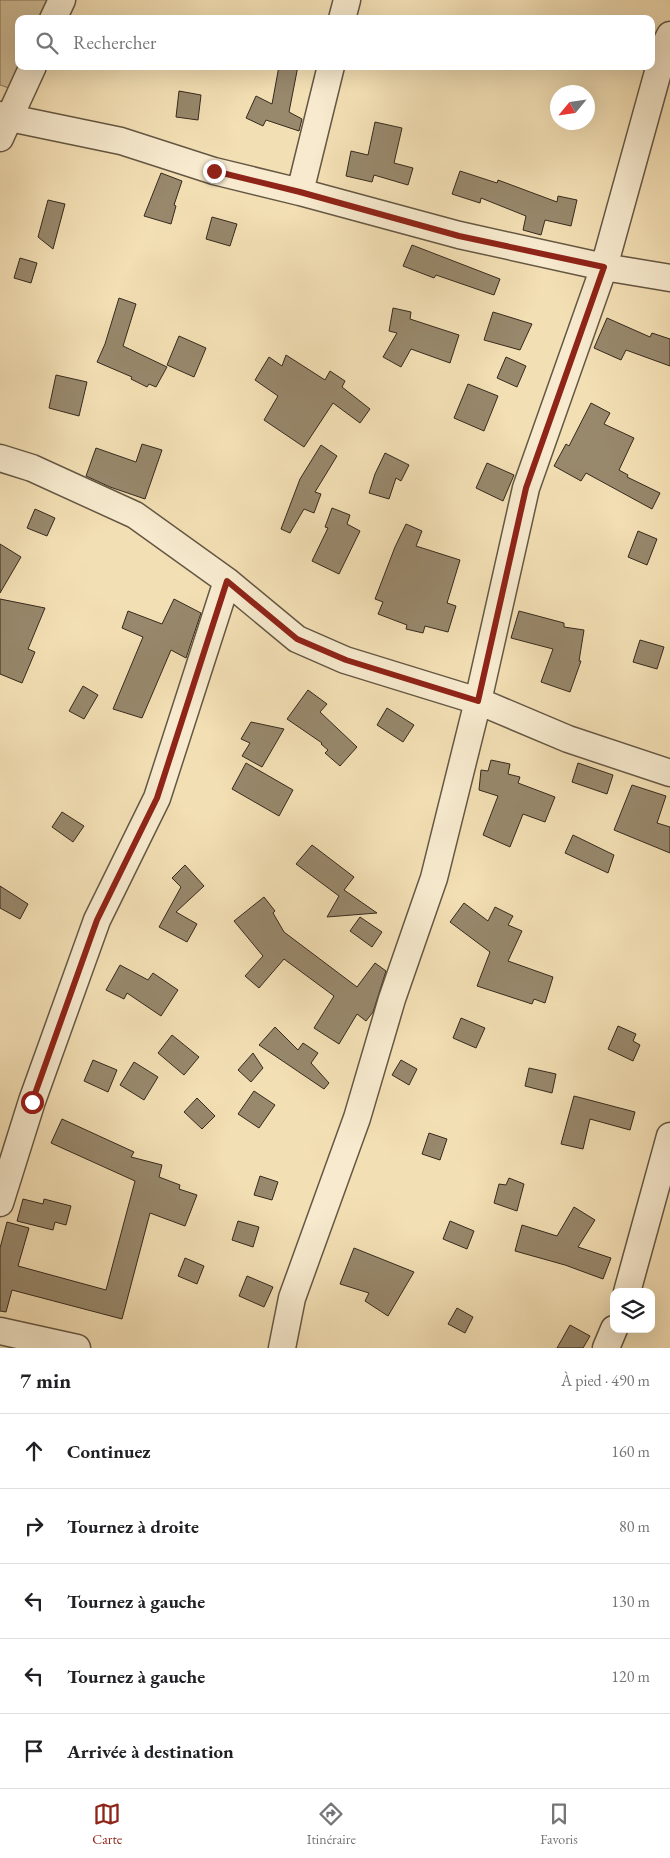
<!DOCTYPE html>
<html lang="fr">
<head>
<meta charset="utf-8">
<style>
	body { margin:0; font-family:"EB Garamond",serif; background:#f6f6f6; color:#202124 }
	.controls { position:absolute; right:15px; bottom:15px; display:grid; overflow:hidden; border-radius:10px; box-shadow:0 5px 20px #0002 }
	.controls button { width:45px; height:45px; display:grid; place-items:center; padding:0; border:0; border-bottom:1px solid #e0e0e0; background:#fff; color:#202124; font:25px sans-serif }
	.compass { position:absolute; left:550px; top:85px; width:45px; height:45px; border-radius:50%; background:#fff; box-shadow:0 5px 20px #0002; rotate:241deg }
	.stop { position:absolute; width:15px; height:15px; margin:-11px; border:4px solid #8f2418; border-radius:50%; background:#fff }
	.stop.end { background:#8f2418; border-color:#fff; box-shadow:0 1px 5px #0008 }
	.list { margin:0; padding:0; list-style:none }
	h2 { display:flex; justify-content:space-between; align-items:center; height:65px; margin:0; padding:0 20px; font-size:21px }
	h2 small { font-size:16px; font-weight:400; color:#757577 }
	.list li { display:grid; grid-template-columns:32px 1fr auto; gap:15px; align-items:center; box-sizing:border-box; height:75px; padding:0 20px; border-top:1px solid #e0e0e0 }
	.list b { display:block; font-size:19px; white-space:nowrap }
	.list em { font-size:16px; font-style:normal; color:#757577 }
	.icon { flex:none; width:28px; height:28px; fill:none; stroke:currentColor; stroke-width:2; stroke-linecap:round; stroke-linejoin:round }
	.map { position:relative; flex:none; width:670px; height:1348px; overflow:hidden }
	.search { position:absolute; background:#fff; box-shadow:0 5px 20px #0002; left:15px; right:15px; top:15px; height:55px; display:flex; align-items:center; gap:12px; box-sizing:border-box; padding:0 18px; border-radius:10px; color:#757577; font-size:19px }
	.sheet { height:440px; background:#fff }
	nav { display:flex; justify-content:space-around; align-items:center; box-sizing:border-box; height:70px; border-top:1px solid #e0e0e0; background:#fff; font-size:14px; color:#757577 }
	nav a { display:grid; justify-items:center; gap:2px }
	nav .on { color:#8f2418 }
	.map>svg:first-child { display:block }
</style>
</head>
<body>
<div class="map">
<svg width="670" height="1348" viewBox="0 0 670 1348">
	<rect width="100%" height="100%" fill="#f3dfb4"/>
	<filter id="stains"><feTurbulence type="fractalNoise" baseFrequency=".004" numOctaves="4"/><feColorMatrix values="0 0 0 0 .2 0 0 0 0 .09 0 0 0 0 .02 0 0 0 .5 -.17"/></filter>
	<radialGradient id="worn" r=".72"><stop offset=".6" stop-color="#630" stop-opacity="0"/><stop offset="1" stop-color="#630" stop-opacity=".3"/></radialGradient>
	<!-- green -->
	<path fill="#d3c09a" stroke="#84755c" d="M0,0h49l-8,19h-22v47l-10,22 -9,-3z"/>
	<!-- building -->
	<path fill="#98886c" stroke="#362a1d" d="M279,66h19l-9,46 13,7 -3,12 -33,-11 -3,6 -17,-8 10,-22 16,8z
		M179,91l22,4 -3,25 -22,-3z
		M375,122l27,6 -8,35 19,5 -5,17 -34,-10 -2,7 -26,-6 5,-25 17,4z
		M460,171l37,12 1,-3 59,22 1,-6 19,4 -6,26 -26,-6 -4,15 -18,-5 3,-14 -45,-18 -1,5 -28,-9z
		M161,173l21,8 -8,24 2,1 -5,18 -27,-8z
		M48,200l17,4 -12,45 -15,-12z
		M212,217l25,7 -7,22 -24,-7z
		M412,245l88,34 -6,16 -58,-20 -2,3 -31,-12z
		M20,258l17,5 -6,20 -17,-5z
		M119,298l17,6 -13,42 44,21 -11,20 -7,-3 -2,3 -16,-8 1,-2 -35,-15 8,-18z
		M393,308l18,4 -1,7 49,16 -9,28 -39,-14 -10,18 -18,-10 14,-24 -8,-2z
		M493,312l39,12 -12,26 -36,-10z
		M607,318l43,19 2,-4 18,6v27l-44,-16 -5,10 -27,-12z
		M179,336l27,12 -12,29 -27,-12z
		M286,355l39,25 5,-9 15,10 -3,6 28,22 -10,14 -27,-20 -29,44 -40,-27 14,-24 -23,-16 14,-23 13,9z
		M506,357l20,9 -9,21 -20,-9z
		M56,375l31,7 -8,34 -30,-8z
		M468,384l30,12 -14,35 -30,-13z
		M591,403l19,10 -6,11 30,14 -15,32 9,5 -1,2 33,16 -8,16 -66,-36 -5,8 -27,-15 12,-22 3,2z
		M142,444l20,6 -17,49 -35,-12 -24,-11 10,-28 40,14z
		M321,445l16,11 -22,36 6,2 -7,19 -10,-4 -14,24 -9,-4 19,-50z
		M385,453l24,12 -8,16 -5,-3 -7,21 -20,-6 6,-19z
		M487,463l27,12 -11,26 -27,-13z
		M332,508l18,7 -3,9 13,7 -21,43 -27,-13 16,-33 -3,-1z
		M35,509l20,9 -8,18 -20,-8z
		M406,524l16,7 -6,15 44,14 -13,43 9,3 -8,26 -23,-6 -2,7 -17,-4 1,-4 -29,-11 5,-12 -8,-3 20,-52z
		M638,531l19,8 -10,26 -19,-8z
		M0,544l21,13 -21,36z
		M0,599l45,9 -17,41 7,3 -13,31 -22,-9z
		M174,599l27,14 -15,45 -15,-8 -29,68 -29,-9 30,-72 -21,-9 6,-17 34,13z
		M519,611l45,12v4l20,3 -5,31h2l-11,31 -29,-10 12,-33 -42,-11z
		M640,640l24,7 -7,22 -24,-7z
		M83,686l15,9 -14,24 -15,-8z
		M308,690l19,14 -7,8 37,35 -17,19 -15,-13 3,-3 -7,-6 1,-1 -35,-24z
		M387,708l27,17 -11,17 -26,-17z
		M251,722l33,7 -22,38 -20,-11 8,-13 -9,-4z
		M491,760l19,4 -2,10 12,3 -2,6 37,14 -10,25 -22,-8 -13,33 -27,-12 15,-39 -19,-6 2,-20 7,1z
		M246,763l47,27 -14,26 -47,-27z
		M578,763l35,12 -6,19 -35,-12z
		M632,785l34,11 -9,27 13,4v26l-56,-23z
		M62,812l22,14 -11,16 -21,-15z
		M573,835l41,20 -6,18 -43,-20z
		M312,845l42,32 -10,13 33,23 -50,4 12,-21 -43,-32z
		M185,865l19,21 -28,26 21,12 -10,18 -28,-15 22,-40 -9,-9z
		M0,886l28,18 -8,15 -20,-11z
		M264,897l11,14 -2,2 11,19 73,55 18,-24 11,8 -13,41 -7,9 -9,-7 -18,30 -25,-16 20,-32 -50,-37 -25,29 -14,-12 18,-20 -29,-35z
		M464,903l24,18 7,-14 18,9 -5,9 14,6 -14,30 45,16 -8,26 -11,-4 -2,5 -55,-18 13,-34 -40,-30z
		M360,917l22,15 -10,15 -22,-16z
		M120,965l28,15 5,-7 25,17 -17,26 -34,-23 -3,6 -18,-9z
		M461,1018l24,10 -9,20 -23,-10z
		M618,1026l18,8 -3,7 7,4 -7,16 -25,-12z
		M275,1027l23,23 5,-7 15,10 -7,10 18,20 -5,6 -65,-44z
		M172,1035l27,22 -15,18 -26,-22z
		M253,1053l10,15 -12,14 -13,-12z
		M93,1060l24,10 -9,22 -24,-11z
		M401,1060l16,9 -8,16 -17,-10z
		M134,1062l24,15 -14,23 -24,-15z
		M529,1068l27,6 -4,19 -27,-7z
		M254,1091l21,14 -16,23 -21,-14z
		M574,1096l61,16 -5,18 -40,-11 -7,30 -22,-5z
		M197,1098l18,18 -13,13 -18,-17z
		M62,1119l72,33 -3,5 31,8 -3,12 21,8 -1,4 18,6 -12,31 -35,-13 -28,106 -110,-29 -6,22 -6,-1v-63l7,-26 22,6 -11,38 88,24 29,-109 -84,-38z
		M429,1133l18,6 -7,21 -18,-6z
		M260,1176l18,6 -6,18 -18,-5z
		M509,1178l15,6 -7,27 -23,-8 5,-19 7,1z
		M23,1199l20,5 1,-5 27,7 -5,19 -11,-3 -2,8 -36,-9z
		M574,1207l21,13 -17,27 33,11 -8,21 -38,-14 -50,-14 7,-26 35,11z
		M238,1221l21,6 -6,20 -21,-7z
		M450,1221l24,10 -7,18 -24,-10z
		M354,1248l60,24 -26,44 -23,-15 4,-8 -29,-9z
		M185,1258l19,8 -7,18 -19,-8z
		M247,1276l26,11 -9,20 -25,-11z
		M457,1308l16,9 -8,16 -17,-9z
		M570,1325l20,11 -7,12h-26z"/>
	<g fill="none" stroke-linecap="round" stroke-linejoin="round">
		<defs>
			<path id="minor" d="M53,19l9,-19
				M342,19l5,-19
				M0,115l10,3 111,23 93,30 86,21 159,43 145,32 66,11
				M0,138l33,-72
				M300,192l31,-126
				M0,458l32,10 103,47 92,66 70,58 48,21 133,41 90,38 102,34
				M0,1203l32,-102 65,-181 60,-122 70,-217
				M627,1292l43,-156
				M0,1331l77,17
				M282,1348l10,-50 65,-180 35,-119 42,-121 44,-177 48,-213 78,-221 62,-224 4,-8
				M606,1348l8,-19"/>
		</defs>
		<!-- minor casing -->
		<use href="#minor" stroke="#655743" stroke-width="29"/>
		<!-- minor -->
		<use href="#minor" stroke="#f7eace" stroke-width="26"/>
	</g>
	<g fill="none" stroke-linecap="round" stroke-linejoin="round">
		<!-- route -->
		<path stroke="#8f2418" stroke-width="6" d="M32,1102l65,-182 60,-122 70,-217 70,58 49,21 132,41 48,-213 78,-221 -145,-31 -159,-44 -86,-21"/>
	</g>
	<rect width="100%" height="100%" filter="url(#stains)"/>
	<rect width="100%" height="100%" fill="url(#worn)"/>
</svg>
<div class="controls">
<button><svg class="icon" aria-label="layers" viewBox="0 0 24 24"><path d="M12 4l9 5-9 5-9-5zM3 14l9 5 9-5"/></svg></button>
</div>
<svg class="compass" viewBox="-18 -18 36 36"><path d="M0-13l5 13h-10z" fill="#e53935"/><path d="M0 13l5-13h-10z" fill="#757577"/></svg>
<div class="stop" style="left:32px;top:1102px"></div>
<div class="stop end" style="left:214px;top:171px"></div>
<div class="search"><svg class="icon" aria-label="search" viewBox="0 0 24 24"><circle cx="10" cy="10" r="6"/><path d="M15 15l6 6"/></svg>Rechercher</div>
</div>
<section class="sheet">
<h2>7 min<small>À pied · 490 m</small></h2>
<ul class="list">
<li><svg class="icon" aria-label="ahead" viewBox="0 0 24 24"><path d="M12 20V5M6 11l6-6 6 6"/></svg><div><b>Continuez</b></div><em>160 m</em></li>
<li><svg class="icon" aria-label="right" viewBox="0 0 24 24"><path d="M7 20v-9h11M14 6l5 5-5 5"/></svg><div><b>Tournez à droite</b></div><em>80 m</em></li>
<li><svg class="icon" aria-label="left" viewBox="0 0 24 24"><path d="M17 20v-9H6M10 6l-5 5 5 5"/></svg><div><b>Tournez à gauche</b></div><em>130 m</em></li>
<li><svg class="icon" aria-label="left" viewBox="0 0 24 24"><path d="M17 20v-9H6M10 6l-5 5 5 5"/></svg><div><b>Tournez à gauche</b></div><em>120 m</em></li>
<li><svg class="icon" aria-label="arrive" viewBox="0 0 24 24"><path d="M6 21V4h12l-3 4 3 4H6"/></svg><div><b>Arrivée à destination</b></div></li>
</ul>
</section>
<nav>
<a class="on"><svg class="icon" aria-label="map" viewBox="0 0 24 24"><path d="M3 6l6-2 6 2 6-2v14l-6 2-6-2-6 2zM9 4v14M15 6v14"/></svg>Carte</a>
<a><svg class="icon" aria-label="directions" viewBox="0 0 24 24"><path d="M12 3l9 9-9 9-9-9zM9 14v-3h6M13 9l2 2-2 2"/></svg>Itinéraire</a>
<a><svg class="icon" aria-label="saved" viewBox="0 0 24 24"><path d="M7 4h10v16l-5-4-5 4z"/></svg>Favoris</a>
</nav>
</body>
</html>
